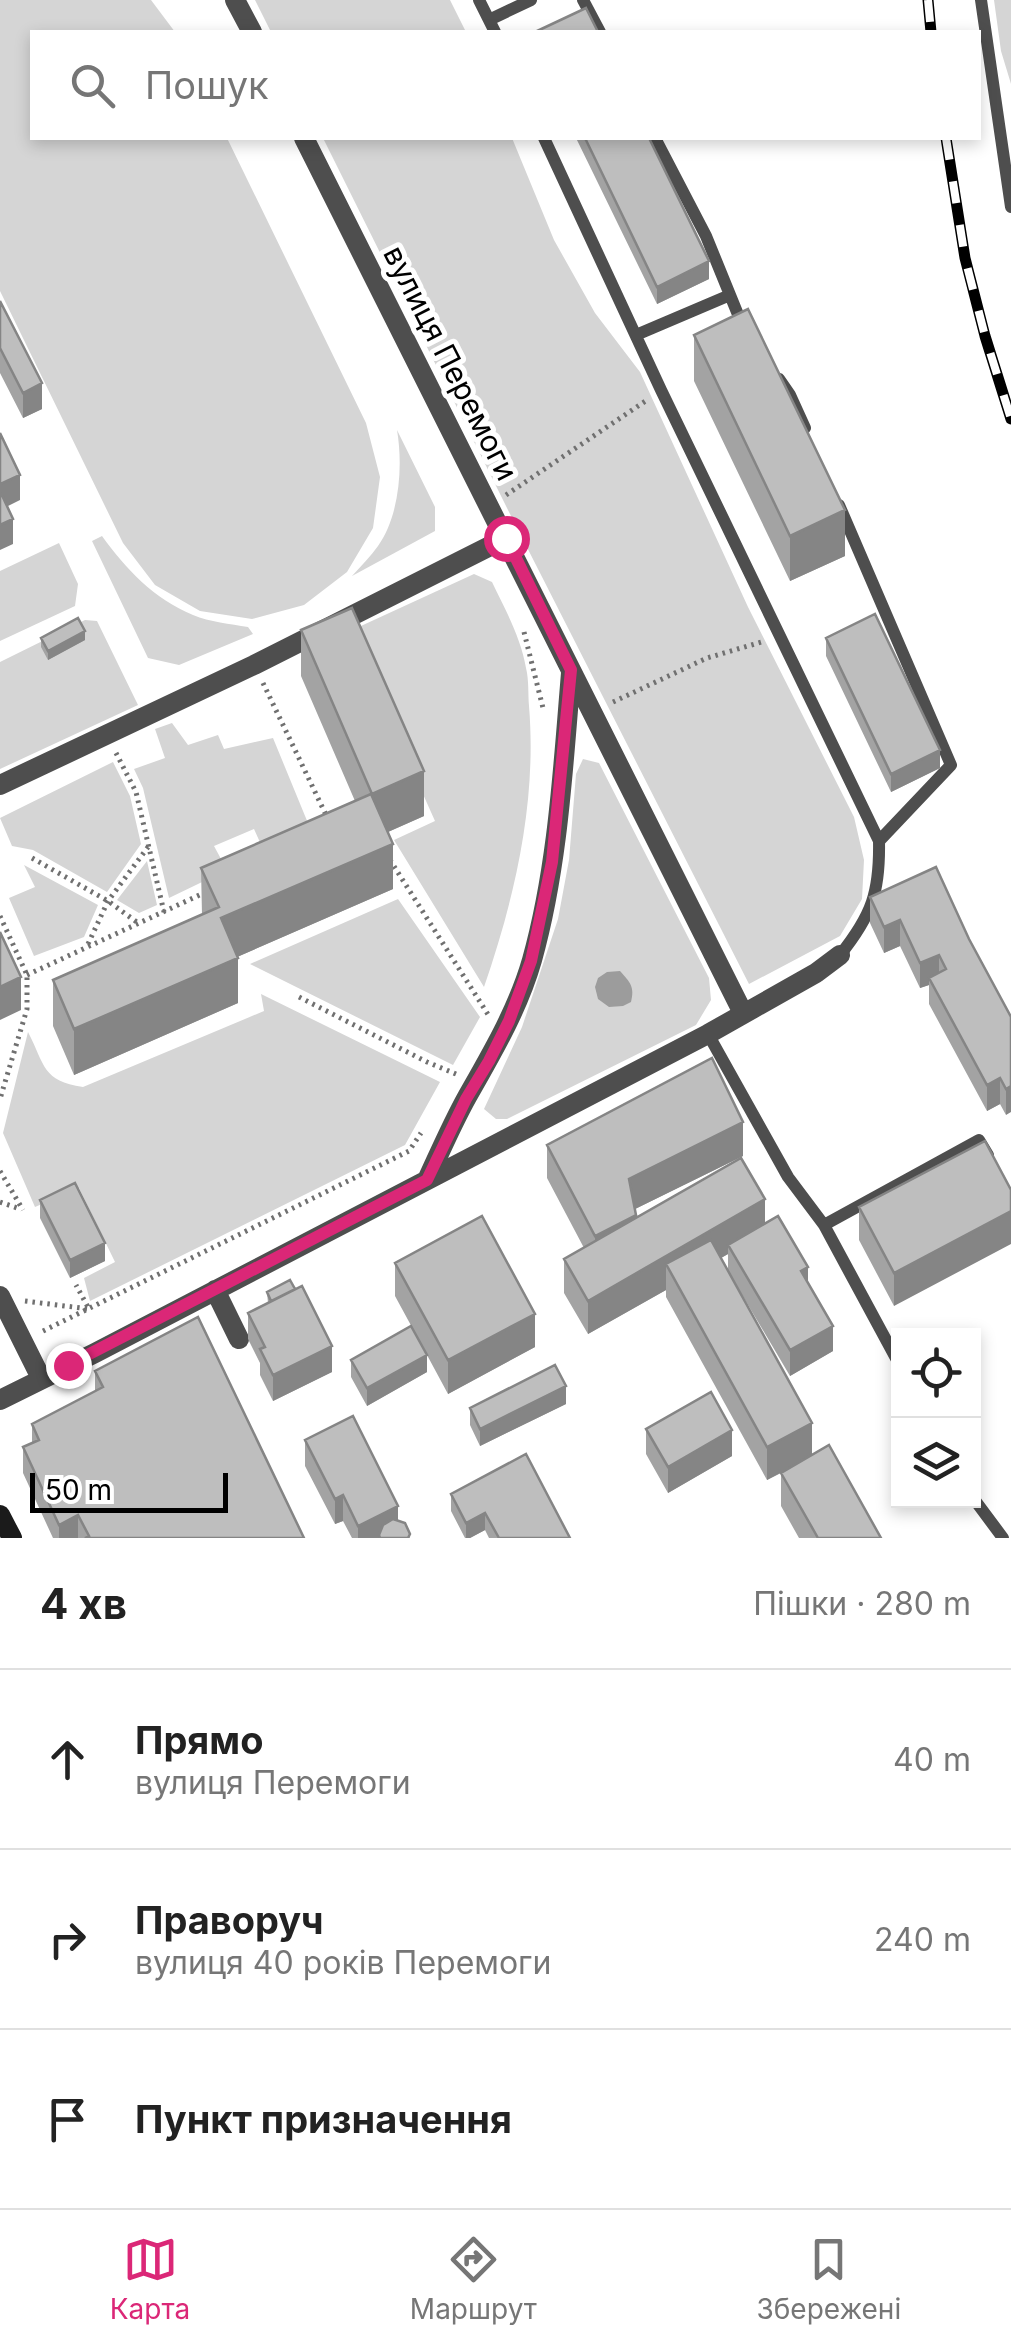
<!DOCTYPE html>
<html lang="uk">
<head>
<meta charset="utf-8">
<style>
	body { margin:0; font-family:Inter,sans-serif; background:#f2f2f2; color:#222 }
	.controls { position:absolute; right:30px; bottom:30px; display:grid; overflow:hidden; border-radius:0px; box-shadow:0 5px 15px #0003 }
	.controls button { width:90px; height:90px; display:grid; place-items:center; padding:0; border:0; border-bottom:2px solid #e0e0e0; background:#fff; color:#222; font:50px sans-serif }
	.scale { position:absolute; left:30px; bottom:25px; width:198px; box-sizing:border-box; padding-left:10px; border:5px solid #000; border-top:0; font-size:28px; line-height:35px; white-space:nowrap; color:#000; -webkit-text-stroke:8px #fff; paint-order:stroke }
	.stop { position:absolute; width:30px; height:30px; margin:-22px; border:8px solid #db2777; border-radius:50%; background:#fff }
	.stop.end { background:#db2777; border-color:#fff; box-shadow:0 2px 10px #0008 }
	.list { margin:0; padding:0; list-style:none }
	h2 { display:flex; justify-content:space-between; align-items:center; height:130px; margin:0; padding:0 40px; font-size:42px }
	h2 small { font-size:32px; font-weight:400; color:#767676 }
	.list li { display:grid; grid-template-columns:65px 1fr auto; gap:30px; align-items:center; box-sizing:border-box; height:180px; padding:0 40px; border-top:2px solid #e0e0e0 }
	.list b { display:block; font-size:38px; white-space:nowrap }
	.list p { margin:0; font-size:32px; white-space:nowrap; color:#767676 }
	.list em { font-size:32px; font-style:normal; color:#767676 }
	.icon { flex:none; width:55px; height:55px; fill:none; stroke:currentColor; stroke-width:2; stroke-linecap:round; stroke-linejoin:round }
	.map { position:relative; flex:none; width:1011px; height:1538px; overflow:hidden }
	.search { position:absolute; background:#fff; box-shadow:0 5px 15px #0003; left:30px; right:30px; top:30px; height:110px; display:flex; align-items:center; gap:25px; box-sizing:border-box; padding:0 35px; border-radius:0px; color:#767676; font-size:38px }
	.sheet { height:670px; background:#fff }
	nav { display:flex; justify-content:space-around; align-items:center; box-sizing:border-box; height:140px; border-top:2px solid #e0e0e0; background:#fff; font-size:28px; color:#767676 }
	nav a { display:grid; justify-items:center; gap:5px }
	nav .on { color:#db2777 }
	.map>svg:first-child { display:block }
</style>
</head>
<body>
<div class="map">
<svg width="1011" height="1538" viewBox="0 0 1011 1538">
	<rect width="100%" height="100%" fill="#fff"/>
	<!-- green -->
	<path fill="#d5d5d5" d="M0,0h151l24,32h-143v106h195l139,285 14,54 -7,51 -26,44 -43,33 -52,14 -52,-8 -45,-26 -32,-42 -123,-252z
		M255,0h195l16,32h-195z
		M994,0h17v84l-10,-33z
		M323,138h189l42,102 41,73 45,59 108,235 106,210 10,43 -2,39 -22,37 -91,48 -242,-476z
		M397,430l38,77v24l-83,45c9,-10 19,-20 26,-30 22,-31 25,-81 19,-116z
		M102,536c24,33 52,63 91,79 17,7 37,9 55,12l5,7 -74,31 -31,-7 -56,-117z
		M59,543l19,41 -3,22 -75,35v-70z
		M474,574l18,8c13,27 29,56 34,86 3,12 2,26 3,38 8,96 -14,191 -45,281l-90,-147 41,-19 -85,-190z
		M85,620l12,1 41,84 -138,64v-107z
		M172,723l16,22 30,-10 6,14 49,-11 37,90 -47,21 -9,-20 -40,17 13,24 -58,28 -26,-110 -9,-19 31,-11 -10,-29z
		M583,759l16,4 110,215 2,22 -15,25 -189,94h-11l-12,-10 38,-82 36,-108 11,-59 7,-86z
		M113,762l17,34 11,48 -34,48 -74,-42 -21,-4 -12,-28z
		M147,861l10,44 -18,8 -22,-13z
		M24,865l74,40 -14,32 -50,19 -25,-58 26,-11z
		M398,899l82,118 -27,48 -203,-101z
		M261,994l179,88 -35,63 -315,156 -6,-23 31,-16 -36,-74 -44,19 -32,-74 25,-101c17,33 14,49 55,55l181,-76z"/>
	<!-- water -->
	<path fill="#9c9c9c" d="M620,971c10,11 15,16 11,31l-8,4 -14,1 -11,-8 -3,-12 3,-9 9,-6z"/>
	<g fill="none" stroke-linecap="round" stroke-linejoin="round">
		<!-- path -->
		<path stroke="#707070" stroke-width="5" stroke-dasharray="2.5 5" stroke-linecap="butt" d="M506,495l141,-95
			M524,632l19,76
			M263,683l64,134
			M613,702l94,-44 58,-17
			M116,753l20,39 28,120
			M32,858l76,43 30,22
			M390,860l99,156
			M0,916l27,59v34l-27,90
			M88,944l20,-43 40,-54
			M27,975l179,-83
			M299,997l128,65 29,12
			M0,1171l23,39
			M0,1202l20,7
			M25,1301l64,8 -13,-24
			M43,1331l366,-180 12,-18"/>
		<!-- lane -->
		<path stroke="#4e4e4e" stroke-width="12" d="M479,0l16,32
			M583,0l17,32
			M981,0l30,207
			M489,20l42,-20
			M544,138l117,252 218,451c1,51 -7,74 -39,114
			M655,138l51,98 33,81 7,12
			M636,335l94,-40
			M779,379l11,16 15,33
			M839,505l112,260 -72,76
			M708,1034l80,143 36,48 74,137
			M824,1225l155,-85 9,15
			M974,1499l29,39"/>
		<!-- street -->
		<path stroke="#4e4e4e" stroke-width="20" d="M235,0l17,32
			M304,138l439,875
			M0,785l254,-120 252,-127
			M427,1180c13,-28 25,-56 40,-83 25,-44 51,-88 65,-137 26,-93 31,-192 39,-287
			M215,1290l24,49
			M0,1296l41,82
			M0,1400l95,-47 613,-319 108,-61 24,-18"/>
		<!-- secondary -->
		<path stroke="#1b1b1b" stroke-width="20" d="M0,1515l12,23"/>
		<defs>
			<path id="rail" d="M928,0l3,32
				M946,138l19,120 20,78 26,83"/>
		</defs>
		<!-- rail casing -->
		<use href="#rail" stroke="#000" stroke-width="11"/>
		<!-- rail -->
		<use href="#rail" stroke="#fff" stroke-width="8" stroke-dasharray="22" stroke-linecap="butt"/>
	</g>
	<!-- wall -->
	<path fill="#a3a3a3" d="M576,138h73l60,141 -52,25z
		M0,301l42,108 -19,9 -23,-45z
		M694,335l151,221 -55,25 -96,-200z
		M301,630l123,186 -36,16 5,57 -156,68 1,46 -164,72 -21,-49v-46l149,-65 -1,-47 154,-67 -54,-125z
		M41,638l44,2 -37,20 -7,-13z
		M826,638l114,130 -49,24 -65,-136z
		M870,897l99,42 42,78 -5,98 -6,-11 -13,7 -58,-107v-19l-9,3 -20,-42 -16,7 -14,-30z
		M985,1141l-91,165 -35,-66v-33z
		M547,1145l196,11 -108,53 1,9 129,5 43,60 25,68 -43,25 -62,-105v-17l-7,4 91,197 69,83h-82l-18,-32v-33l-14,7 -101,-183v-7l-78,44 -24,-41v-34l20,-11 -37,-70z
		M40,1200l65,61 -35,17 -30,-60z
		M395,1263l140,84 -87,47 -21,-39v17l-60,34 -16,-29v-17l69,-18 -25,-46z
		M267,1292l65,80 -59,29 -13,-26v-12l-12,-24v-26l20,-10z
		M95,1371l209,167h-251l-30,-65v-26l9,-4v-19l63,-33z
		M566,1404l-86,42 -10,-21v-17z
		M646,1429l86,27 -64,37 -22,-39z
		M305,1440l93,81 12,17h-58l-9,-17 -8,3 -30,-58z
		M451,1494l119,44h-81l-4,-8 -15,8h-5l-14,-27z"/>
	<!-- shaded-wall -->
	<path fill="#858585" d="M709,261v18l-52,25v-17z
		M42,383v26l-19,9v-25z
		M20,475v25l-20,10v-26z
		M845,510v46l-55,25v-45z
		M13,519v25l-13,6v-25z
		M85,631v9l-37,20v-9z
		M940,750v18l-49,24v-18z
		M424,771v45l-52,23v-45z
		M393,844v45l-172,75v-46z
		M900,920v26l-16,7v-26z
		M939,955v26l-10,-3v7l-9,3v-25z
		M238,958v45l-164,72v-46z
		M21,977v33l-21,10v-33z
		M1000,1078v26l-13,7v-26z
		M1011,1086v26l-5,3v-26z
		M743,1122v34l-114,56v-33z
		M765,1199v33l-37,13v9l-51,29 -11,-19v26l-78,44v-33z
		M1011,1211v33l-117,62v-33z
		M636,1215v33l-41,21v-33z
		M105,1243v18l-35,17v-18z
		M808,1267v25l-7,-21z
		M535,1314v33l-87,47v-34z
		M833,1326v25l-43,25v-26z
		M332,1346v26l-59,29v-26z
		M427,1355v17l-60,34v-18z
		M566,1386v18l-86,42v-17z
		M812,1423v33l-45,24v-33z
		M732,1430v26l-64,37v-26z
		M343,1495v26l-8,3v-25z
		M398,1506v25l-19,4v3h-21v-12z
		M485,1513v17l-15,8h-4v-15z
		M78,1515v23h-19v-13z"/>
	<!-- building -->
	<path fill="#bebebe" stroke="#858585" stroke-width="2.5" d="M586,8l12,24h-63z
		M585,138h64l60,123 -52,26z
		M0,301l42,82 -19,10 -23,-45z
		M748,309l97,201 -55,26 -96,-201z
		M0,433l20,42 -20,9z
		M0,491l13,28 -13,6z
		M352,608l72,163 -52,23 -71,-164z
		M875,614l65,136 -49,24 -65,-136z
		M78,618l7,13 -37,20 -7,-13z
		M371,794l22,50 -172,74 17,40 -164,71 -21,-49 166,-73 -18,-39z
		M936,867l33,72 42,78v69l-5,3 -6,-11 -13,7 -58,-107 17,-9 -7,-14 -19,8 -20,-43 -16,7 -14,-30z
		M0,932l21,45 -21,10z
		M712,1058l31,64 -114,57 7,36 -41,21 -48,-91z
		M985,1141l26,49v21l-117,62 -35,-66z
		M741,1158l24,41 -177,102 -24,-42z
		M75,1183l30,60 -35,17 -30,-60z
		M482,1216l53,98 -87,46 -53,-97z
		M778,1216l30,51 -7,4 32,55 -43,24 -62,-105z
		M711,1240l101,183 -45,24 -101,-183z
		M290,1280l5,9 -24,12 -4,-9z
		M302,1286l30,60 -59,29 -13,-26 5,-2 -17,-34z
		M198,1317l106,221h-219l4,-2 -11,-21 -19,10 -36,-78 16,-7 -7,-16 71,-37 -8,-16z
		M411,1326l16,29 -60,33 -16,-28z
		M555,1365l11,21 -86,43 -10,-21z
		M711,1392l21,38 -64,37 -22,-38z
		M353,1416l45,90 -40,20 -15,-31 -8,4 -30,-59z
		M829,1445l52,93h-63l-37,-65z
		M526,1454l44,84h-71l-14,-25 -19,10 -15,-29z
		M393,1519l12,4 5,11 -2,4h-28l-1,-3 4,-10z"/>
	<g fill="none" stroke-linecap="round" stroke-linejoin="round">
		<!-- route -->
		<path stroke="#db2777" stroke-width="12" d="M68,1365l359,-185 39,-81 23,-38 20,-40 22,-60 21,-99 19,-192 -65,-132"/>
	</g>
	<g text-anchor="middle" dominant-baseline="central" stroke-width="10" stroke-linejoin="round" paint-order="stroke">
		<!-- street labels -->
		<g font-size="30" fill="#000" stroke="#fff">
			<text transform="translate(451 363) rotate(63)">вулиця Перемоги</text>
		</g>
	</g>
</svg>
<div class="controls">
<button><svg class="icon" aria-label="locate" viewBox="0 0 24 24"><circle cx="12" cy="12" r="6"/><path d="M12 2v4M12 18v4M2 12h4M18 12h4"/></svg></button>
<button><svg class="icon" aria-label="layers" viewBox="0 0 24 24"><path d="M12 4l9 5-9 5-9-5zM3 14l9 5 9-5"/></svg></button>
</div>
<div class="scale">50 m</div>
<div class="stop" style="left:506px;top:538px"></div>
<div class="stop end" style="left:68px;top:1365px"></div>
<div class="search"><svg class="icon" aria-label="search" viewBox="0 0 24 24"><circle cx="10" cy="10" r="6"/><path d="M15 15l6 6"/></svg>Пошук</div>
</div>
<section class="sheet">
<h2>4 хв<small>Пішки · 280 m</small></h2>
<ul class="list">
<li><svg class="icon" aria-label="ahead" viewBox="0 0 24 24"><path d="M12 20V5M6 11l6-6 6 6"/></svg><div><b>Прямо</b><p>вулиця Перемоги</p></div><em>40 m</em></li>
<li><svg class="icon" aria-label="right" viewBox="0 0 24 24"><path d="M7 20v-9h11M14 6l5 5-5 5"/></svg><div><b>Праворуч</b><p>вулиця 40 років Перемоги</p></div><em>240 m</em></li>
<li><svg class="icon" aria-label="arrive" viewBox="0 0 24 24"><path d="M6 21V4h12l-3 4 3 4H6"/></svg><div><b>Пункт призначення</b></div></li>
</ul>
</section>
<nav>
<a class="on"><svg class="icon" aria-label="map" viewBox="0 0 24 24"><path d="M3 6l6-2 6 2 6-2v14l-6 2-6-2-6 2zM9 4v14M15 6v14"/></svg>Карта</a>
<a><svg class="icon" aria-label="directions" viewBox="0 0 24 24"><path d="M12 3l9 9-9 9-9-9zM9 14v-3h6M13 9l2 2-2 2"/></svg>Маршрут</a>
<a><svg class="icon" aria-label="saved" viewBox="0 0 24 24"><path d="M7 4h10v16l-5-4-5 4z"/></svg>Збережені</a>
</nav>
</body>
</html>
